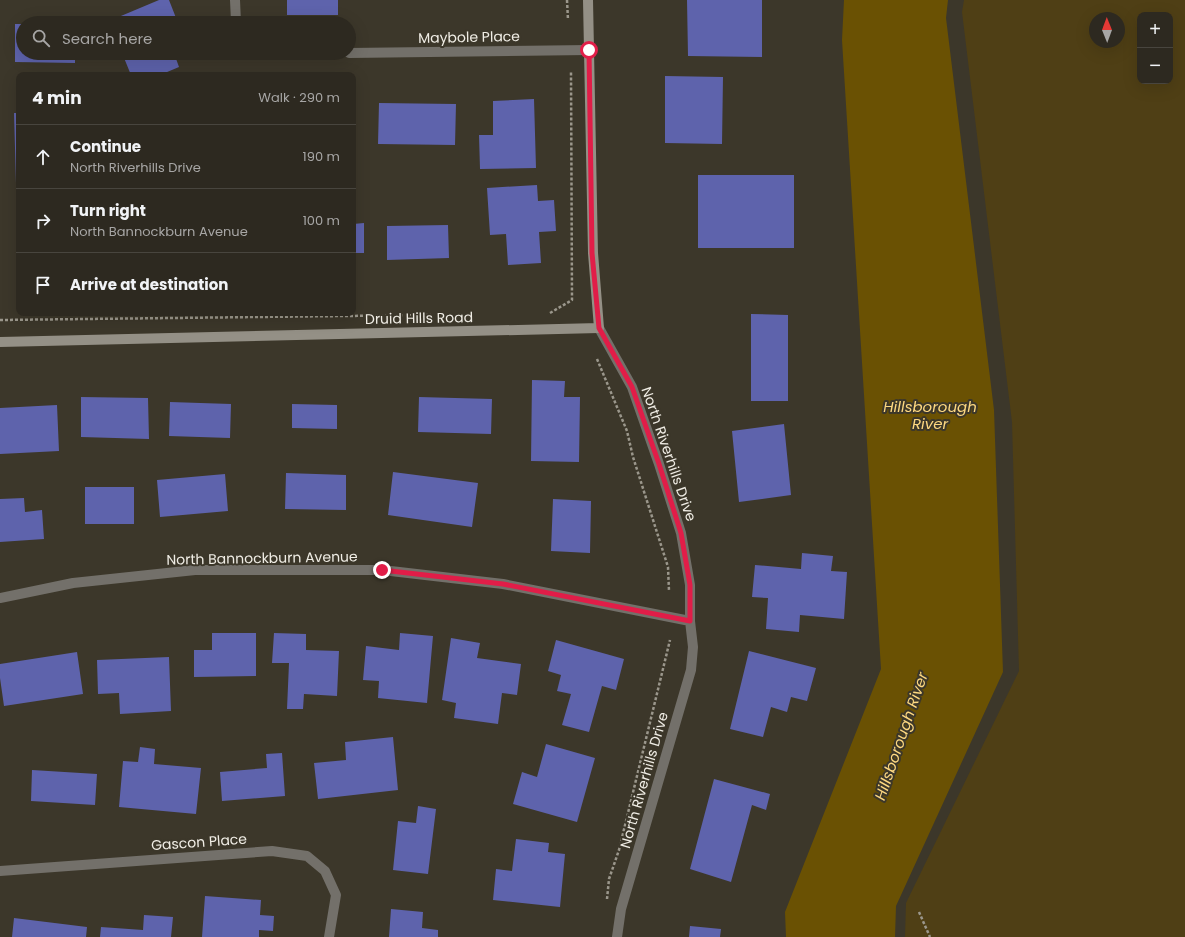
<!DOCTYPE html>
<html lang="en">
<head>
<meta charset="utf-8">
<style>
	body { margin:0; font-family:Poppins,sans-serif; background:#39352d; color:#f1f3f6 }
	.controls { position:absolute; right:12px; top:12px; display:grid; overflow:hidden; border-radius:8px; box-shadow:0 4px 16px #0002 }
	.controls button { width:36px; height:36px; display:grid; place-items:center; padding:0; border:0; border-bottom:1px solid #48453e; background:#2d2920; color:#f1f3f6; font:20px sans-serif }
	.compass { position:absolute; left:1089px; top:12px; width:36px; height:36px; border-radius:50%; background:#2d2920; box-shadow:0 4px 16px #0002; rotate:359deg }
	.stop { position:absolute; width:12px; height:12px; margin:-9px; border:3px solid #e11d48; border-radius:50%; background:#fff }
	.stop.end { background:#e11d48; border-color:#fff; box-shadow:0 1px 4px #0008 }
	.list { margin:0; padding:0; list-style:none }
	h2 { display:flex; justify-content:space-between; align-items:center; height:52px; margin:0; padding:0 16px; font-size:17px }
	h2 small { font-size:13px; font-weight:400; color:#a7a6a5 }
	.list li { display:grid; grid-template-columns:26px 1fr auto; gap:12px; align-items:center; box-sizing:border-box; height:64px; padding:0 16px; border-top:1px solid #48453e }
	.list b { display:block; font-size:15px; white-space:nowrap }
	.list p { margin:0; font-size:13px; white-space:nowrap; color:#a7a6a5 }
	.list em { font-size:13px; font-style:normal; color:#a7a6a5 }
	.icon { flex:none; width:22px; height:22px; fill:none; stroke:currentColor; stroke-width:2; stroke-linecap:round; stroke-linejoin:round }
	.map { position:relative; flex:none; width:1185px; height:937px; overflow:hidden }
	.search { position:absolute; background:#2d2920; box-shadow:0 4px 16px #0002; left:16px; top:16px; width:340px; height:44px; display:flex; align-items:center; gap:10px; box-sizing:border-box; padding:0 14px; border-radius:22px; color:#a7a6a5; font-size:15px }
	.panel { position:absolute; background:#2d2920; box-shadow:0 4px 16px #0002; left:16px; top:72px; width:340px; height:244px; border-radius:8px }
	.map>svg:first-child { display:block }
</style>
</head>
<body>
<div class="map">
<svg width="1185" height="937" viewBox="0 0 1185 937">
	<rect width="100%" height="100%" fill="#3c372a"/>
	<!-- green -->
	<path fill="#4f3f15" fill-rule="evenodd" d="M964,0h221v937h-280l1,-34 113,-232 -7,-249 -50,-410zM1140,15h30v66h-30zM1095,18h24v24h-24z"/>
	<!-- water -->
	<path fill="#6a5103" d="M844,0h104l-2,18 48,392 9,262 -107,234 -1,31h-109l-1,-25 96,-243 -39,-629z"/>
	<!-- building -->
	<path fill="#5e63ac" d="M159,0h10l9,23h-68l-1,-2z
		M287,0h51v15h-51z
		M687,0h75v57l-74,-1z
		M15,24h8v29h52v10l-60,-1z
		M122,53h52l5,14 -19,8h-29z
		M665,76l58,1 -1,67 -57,-1z
		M534,99l2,69 -56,1 -1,-34h14v-34z
		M379,103l77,1 -1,41 -77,-1z
		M14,113h5v70h-3z
		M698,175h96v73h-96z
		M537,185l1,16 16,-1 2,31 -17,1 2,31 -33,2 -2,-31 -16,1 -3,-47z
		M364,223v30h-11v-29z
		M448,225l1,33 -62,2v-34z
		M751,314l37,1v86h-37z
		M532,380l33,1 -1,16h16l-1,65 -48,-1z
		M81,397l67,1 1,41 -68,-2z
		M419,397l73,2 -1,35 -73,-2z
		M170,402l61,2 -1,34 -61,-2z
		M292,404l45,1v24l-45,-1z
		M57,405l2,46 -59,3v-46z
		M784,424l7,71 -52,7 -7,-71z
		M393,472l85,11 -6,44 -84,-12z
		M286,473l60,2v35l-61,-1z
		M225,474l3,37 -68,6 -3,-37z
		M85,487h49v37h-49z
		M24,498l1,14 17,-2 2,29 -44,3v-43z
		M553,499l38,2 -1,52 -39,-2z
		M802,553l31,3 -2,15 16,1 -3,47 -44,-4 -1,17 -33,-3 2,-31 -16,-1 3,-32 46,4z
		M212,633h44v43l-62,1v-27h18z
		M274,633l32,1v16l33,1 -2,45 -33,-2 -1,15h-16l2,-46h-17z
		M400,633l33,3 -6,67 -49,-5 1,-17 -16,-1 3,-34 33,4z
		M451,638l29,5 -3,15 44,6 -4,31 -15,-2 -4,31 -44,-6 2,-15 -14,-3z
		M556,640l68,19 -8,31 -14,-4 -13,46 -27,-7 9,-31 -14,-3 4,-16 -13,-4z
		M749,651l67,17 -9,33 -16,-4 -4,15 -16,-5 -8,30 -33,-8z
		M77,652l6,42 -79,12 -4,-28v-14z
		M169,657l2,54 -51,3 -1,-21 -21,1 -1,-34z
		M393,737l5,53 -80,9 -4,-36 32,-3 -1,-18z
		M546,744l49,14 -18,64 -64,-18 9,-32 15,5z
		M140,747l15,2 -1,15 47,4 -5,46 -77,-7 4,-46 15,1z
		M282,753l3,43 -63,5 -2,-29 47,-4 -1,-14z
		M32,770l65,4 -2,31 -64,-4z
		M714,779l56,15 -4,16 -14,-5 -21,77 -41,-13z
		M418,806l18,3 -8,65 -35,-4 5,-49 18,2z
		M516,839l33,4 -1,9 17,2 -5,53 -67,-7 3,-31 16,2z
		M205,896l56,4 -1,15 14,1 -1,15 -14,-1v7h-57z
		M391,909l32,3 -1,16 16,2v7h-49z
		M144,915l29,2 -2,20h-71l1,-10 42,3z
		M14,918l73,9 -1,10h-74z
		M690,926l31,3 -1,8h-31z"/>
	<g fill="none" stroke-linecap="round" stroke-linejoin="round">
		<!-- path -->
		<path stroke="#9b978c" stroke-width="2.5" stroke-dasharray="3 2" stroke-linecap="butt" d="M567,0l1,20
			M550,313l22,-13 -1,-228
			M0,320l431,-5
			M597,359l30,72 6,26 35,110 1,24
			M607,899l2,-20 10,-29 51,-210
			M919,912l11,25"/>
		<!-- street -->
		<path stroke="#73706a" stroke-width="10" d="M235,0l1,22 1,1
			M286,53h50
			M349,53l240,-3
			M599,328l33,59 27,77 22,69 9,52v36l3,26 -2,23 -70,239 -4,28
			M0,598l73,-15 122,-13h187l121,14 187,37
			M0,871l272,-20 35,5 18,15 11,24 -7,42"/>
		<!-- secondary -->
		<path stroke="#949086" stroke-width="10" d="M0,342l599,-14 -6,-75 -5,-253"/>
	</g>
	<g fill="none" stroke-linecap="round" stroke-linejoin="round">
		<!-- route -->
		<path stroke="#e11d48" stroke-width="5" d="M382,570l121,14 187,37v-36l-9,-52 -22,-69 -27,-77 -33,-59 -7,-75 -3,-203"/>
	</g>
	<g text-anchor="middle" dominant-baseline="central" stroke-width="4" stroke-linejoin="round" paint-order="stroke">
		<!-- street labels -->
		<g font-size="14" fill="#f0ede5" stroke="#3c372a">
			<text transform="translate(469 37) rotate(-1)">Maybole Place</text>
			<text transform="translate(419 318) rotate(-1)">Druid Hills Road</text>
			<text transform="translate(669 454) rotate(71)">North Riverhills Drive</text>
			<text transform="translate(262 558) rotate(-1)">North Bannockburn Avenue</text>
			<text transform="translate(644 780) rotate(-74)">North Riverhills Drive</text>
			<text transform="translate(199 842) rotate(-4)">Gascon Place</text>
		</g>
		<!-- water labels -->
		<g font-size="15" font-style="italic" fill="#fdd880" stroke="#3c372a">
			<text x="930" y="406">Hillsborough<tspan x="930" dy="17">River</tspan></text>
			<text transform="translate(901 736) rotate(-71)">Hillsborough River</text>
		</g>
	</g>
</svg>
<div class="controls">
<button>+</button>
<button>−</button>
</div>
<svg class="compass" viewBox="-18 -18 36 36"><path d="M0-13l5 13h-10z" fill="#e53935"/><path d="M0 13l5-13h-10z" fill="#a7a6a5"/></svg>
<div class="stop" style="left:589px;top:50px"></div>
<div class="stop end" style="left:382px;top:570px"></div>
<div class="search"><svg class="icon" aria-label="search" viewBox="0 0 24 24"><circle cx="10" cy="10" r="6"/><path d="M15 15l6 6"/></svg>Search here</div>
<section class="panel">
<h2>4 min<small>Walk · 290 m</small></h2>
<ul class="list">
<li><svg class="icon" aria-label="ahead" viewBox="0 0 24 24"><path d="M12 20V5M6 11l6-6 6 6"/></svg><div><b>Continue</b><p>North Riverhills Drive</p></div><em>190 m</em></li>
<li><svg class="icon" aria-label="right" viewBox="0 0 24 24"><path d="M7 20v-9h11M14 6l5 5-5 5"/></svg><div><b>Turn right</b><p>North Bannockburn Avenue</p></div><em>100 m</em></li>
<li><svg class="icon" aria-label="arrive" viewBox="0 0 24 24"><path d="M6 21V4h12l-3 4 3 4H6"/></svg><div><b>Arrive at destination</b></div></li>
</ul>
</section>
</div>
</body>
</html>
